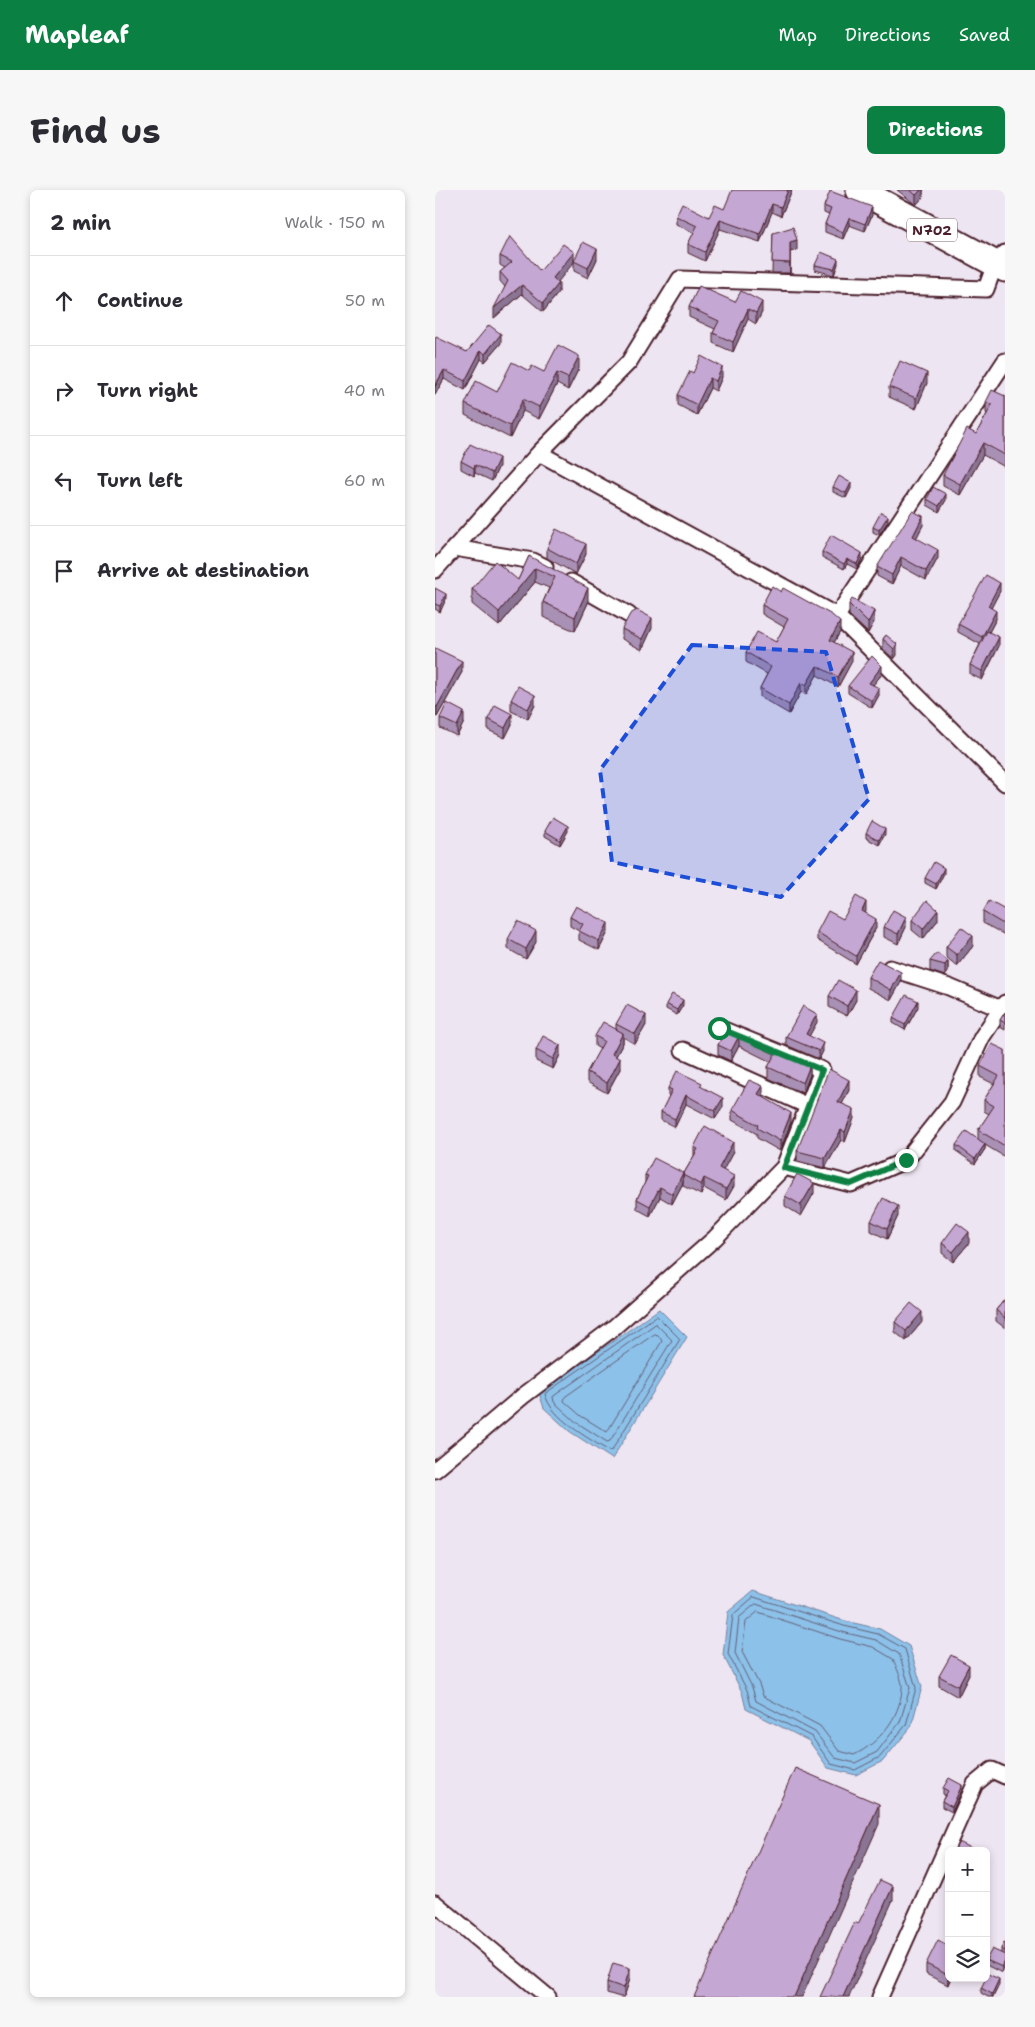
<!DOCTYPE html>
<html lang="en">
<head>
<meta charset="utf-8">
<style>
	body { margin:0; font-family:"Shantell Sans",sans-serif; background:#f7f7f7; color:#2b2b33 }
	.controls { position:absolute; right:15px; bottom:15px; display:grid; overflow:hidden; border-radius:8px; box-shadow:0 2px 8px #0003 }
	.controls button { width:45px; height:45px; display:grid; place-items:center; padding:0; border:0; border-bottom:1px solid #e1e1e2; background:#fff; color:#2b2b33; font:25px sans-serif }
	.stop { position:absolute; width:15px; height:15px; margin:-11px; border:4px solid #0b8043; border-radius:50%; background:#fff }
	.stop.end { background:#0b8043; border-color:#fff; box-shadow:0 1px 5px #0008 }
	.list { margin:0; padding:0; list-style:none }
	h2 { display:flex; justify-content:space-between; align-items:center; height:65px; margin:0; padding:0 20px; font-size:21px }
	h2 small { font-size:16px; font-weight:400; color:#7c7c81 }
	.list li { display:grid; grid-template-columns:32px 1fr auto; gap:15px; align-items:center; box-sizing:border-box; height:90px; padding:0 20px; border-top:1px solid #e1e1e2 }
	.list b { display:block; font-size:19px; white-space:nowrap }
	.list em { font-size:16px; font-style:normal; color:#7c7c81 }
	.icon { flex:none; width:28px; height:28px; fill:none; stroke:currentColor; stroke-width:2; stroke-linecap:round; stroke-linejoin:round }
	.map { position:relative; flex:none; width:570px; height:1807px; overflow:hidden; border-radius:8px }
	header { display:flex; align-items:center; gap:30px; box-sizing:border-box; height:70px; padding:0 25px; background:#0b8043; color:#fff }
	header strong { font-size:24px }
	nav { display:flex; gap:28px; margin-inline-start:auto; font-size:18px }
	.intro { display:flex; align-items:center; justify-content:space-between; box-sizing:border-box; height:120px; padding:0 30px }
	h1 { margin:0; font-size:35px }
	.button { padding:12px 22px; border-radius:8px; background:#0b8043; color:#fff; font-size:18px; font-weight:700 }
	main { display:flex; gap:30px; padding:0 30px }
	aside { flex:1; background:#fff; border-radius:8px; box-shadow:0 2px 8px #0003 }
	.map>svg:first-child { display:block }
</style>
</head>
<body>
<header>
<strong>Mapleaf</strong>
<nav><a>Map</a><a>Directions</a><a>Saved</a></nav>
</header>
<div class="intro"><h1>Find us</h1><a class="button">Directions</a></div>
<main>
<aside>
<h2>2 min<small>Walk · 150 m</small></h2>
<ul class="list">
<li><svg class="icon" aria-label="ahead" viewBox="0 0 24 24"><path d="M12 20V5M6 11l6-6 6 6"/></svg><div><b>Continue</b></div><em>50 m</em></li>
<li><svg class="icon" aria-label="right" viewBox="0 0 24 24"><path d="M7 20v-9h11M14 6l5 5-5 5"/></svg><div><b>Turn right</b></div><em>40 m</em></li>
<li><svg class="icon" aria-label="left" viewBox="0 0 24 24"><path d="M17 20v-9H6M10 6l-5 5 5 5"/></svg><div><b>Turn left</b></div><em>60 m</em></li>
<li><svg class="icon" aria-label="arrive" viewBox="0 0 24 24"><path d="M6 21V4h12l-3 4 3 4H6"/></svg><div><b>Arrive at destination</b></div></li>
</ul>
</aside>
<div class="map">
<svg width="570" height="1807" viewBox="0 0 570 1807">
	<rect width="100%" height="100%" fill="#eee5f2"/>
	<filter id="ink" filterUnits="userSpaceOnUse"><feTurbulence type="fractalNoise" baseFrequency=".02" numOctaves="2"/><feDisplacementMap in="SourceGraphic" scale="10" xChannelSelector="R" yChannelSelector="G"/><feConvolveMatrix kernelMatrix="1 2 1 2 8 2 1 2 1" color-interpolation-filters="sRGB"/></filter>
	<g filter="url(#ink)">
		<!-- water -->
		<path fill="#8cc1e9" stroke="#72809d" d="M224,1119l28,28 -75,122 -43,-28 -25,-23 -5,-15z
			M318,1401l92,30 35,8 29,17 13,41 -11,40 -28,34 -27,14 -28,-7 -19,-27 -63,-32 -4,-17 -19,-37 5,-43z"/>
		<g fill="none" stroke-linecap="round" stroke-linejoin="round">
			<!-- shore -->
			<path stroke="#646077" stroke-width="1" d="M222,1126l23,23 -68,111 -3,1c-19,-12 -59,-33 -64,-57z
				M221,1134l16,16 -62,101 -3,1 -31,-20 -22,-20 -1,-5z
				M220,1144l3,1 4,6 -55,91 -26,-16 -17,-15 1,-4z
				M319,1407l90,29 34,8 27,15 11,39 -10,37 -26,32 -25,13 -24,-6 -19,-27 -61,-31 -4,-16 -19,-36 5,-39z
				M321,1414l86,28 34,8 23,14 11,34 -10,34 -23,30 -22,11 -20,-5 -20,-26 -59,-31 -4,-14 -17,-34 4,-35z
				M323,1422l82,27 33,8 20,12c3,8 10,21 9,30 -2,29 -23,54 -48,66l-15,-4 -19,-25 -57,-30 -4,-12 -17,-32 4,-30z"/>
			<defs>
				<path id="minor" d="M104,263l298,163 168,167
					M19,358l79,13 12,6
					M0,380l104,-117 90,-91 51,-83 306,10 9,-25 10,-11
					M136,392l58,33
					M402,426l168,-255
					M455,778l59,19 52,22
					M284,838l103,42 -38,97
					M248,860l125,56
					M0,1280l88,-74 89,-67 103,-91 69,-71 67,17 55,-24 46,-58 30,-65 23,-34
					M0,1713l113,94
					M445,1807l95,-213 17,-14 13,6"/>
				<path id="trunk" d="M424,0l146,79"/>
			</defs>
			<!-- minor casing -->
			<use href="#minor" stroke="#4a1f2b" stroke-width="19"/>
			<!-- trunk casing -->
			<use href="#trunk" stroke="#4a1f2b" stroke-width="29"/>
			<!-- minor -->
			<use href="#minor" stroke="#fff" stroke-width="15"/>
			<!-- trunk -->
			<use href="#trunk" stroke="#fff" stroke-width="25"/>
		</g>
		<!-- wall -->
		<path fill="#a990b5" stroke="#4a1f2b" d="M357,0l-11,26 -9,-4 -12,30 -40,-13 -15,32 -17,-8v-9l6,-11 -18,-9v-8l33,1 15,-8 25,-18z
			M462,0h27l-1,1v6l-7,8z
			M389,16l48,9 -7,16 -16,-6 -6,14 -18,-7v-8l4,-9 -5,-2z
			M338,43l24,17 -7,2v21h-18z
			M65,66l40,15 34,-11 23,-1 -9,19 -14,-7v-9l-17,20 2,10 -16,20 -21,-18 -28,24 11,-31 -5,-6v-9l5,-4 -5,-3z
			M403,74l-4,11 -19,-5v-5z
			M300,112l27,10 -6,12 -8,-5 -15,33 -20,-9v-10l2,-4 -26,-12v-10z
			M0,150l32,12 34,-9 -16,19 -4,-3 -16,31 -21,-11 -9,16z
			M144,178l-11,22 -11,-6 -18,35 -16,-8 -13,27 -45,-23v-11l32,-12 32,-21 15,1z
			M258,183l29,4 -6,14 -6,-3 -13,27 -19,-10v-10z
			M492,193l-11,26 -27,-12v-10z
			M570,205v72l-22,-12 -23,40 -17,-9v-11l33,-41 11,-20 -1,-1v-11z
			M26,271l38,5 -7,15 -17,-8 -1,3 -13,-7z
			M398,297l18,1 -5,10 -13,-6z
			M492,309l19,1 -7,12 -12,-7z
			M453,331l-9,14 -6,-3v-5z
			M488,335l-7,13 22,20 -12,22 -25,-14 -9,18 -15,-8v-9z
			M112,358l39,6 -10,20 -29,-16z
			M387,362l40,7 -5,10 -10,-5 -3,5 -22,-12z
			M94,366l59,47 -13,28 -32,-14v-15l6,-14 -14,-6 -36,44 -27,-22v-15l46,-9z
			M0,398l11,11 -6,13 -5,-3z
			M565,401l-9,17 5,11 -7,13 10,14 -17,34 -12,-6v-9l10,-21 -22,-12v-8z
			M414,414l25,18 -6,11 -19,-18z
			M327,415l78,27 -6,10 18,19 -14,26 -21,-12 -11,20 -5,-3 -12,22 -29,-17v-9l7,-14 -21,-12v-10l30,-10 8,-15 -22,-13z
			M217,438l-10,22 -20,-11v-10z
			M451,445l11,20 -3,4 -11,-10v-10z
			M0,458l27,24 -25,45 -2,-1z
			M447,484l-9,11 6,10 -7,13 -24,-15v-7z
			M76,510l24,5 -7,14 -17,-8z
			M5,528l24,4 -7,14 -17,-8z
			M53,529l24,5 -7,14 -17,-8z
			M110,641h23l-8,14 -15,-9z
			M431,643l19,1 -6,11 -13,-7z
			M509,683l-8,16 -11,-6v-5z
			M570,720v25l-22,-12v-11z
			M431,721l-1,2 11,15 -20,36 -39,-24v-8l26,-13z
			M135,727l38,15 -9,18 -20,-10v-9l-9,-5z
			M477,730h26l-15,19 -11,-9z
			M449,737h22l-8,17 -14,-7z
			M73,749l28,3 -10,17 -18,-10z
			M538,756l-16,20 -11,-9v-10z
			M495,771h18v11l-3,4 -15,-5z
			M433,787l33,5 -10,18 -23,-12z
			M394,806l27,4 -9,16 -18,-9z
			M231,814l17,1 -6,10 -11,-6z
			M483,817l-13,23 -12,-7v-5z
			M570,822v18l-5,-3v-7z
			M382,832l-8,14 14,15 -4,8 -33,-14v-8z
			M181,834l30,1 -11,19 -12,-7v6l-7,13 4,13 -13,24 -20,-11v-10l13,-23 -5,-3v-10l21,-6z
			M290,840l85,35v10l-7,18 -35,-15v-11l3,-5 -32,-16 -8,15 -13,-6v-10z
			M101,860l24,5 -7,14 -17,-8z
			M570,860v107l-20,-12v4l-10,15 -19,-13v-6l22,-6v-9l11,-16 -5,-3v-11l10,-16 -14,-7v-11z
			M233,898l55,19 -8,12 -29,-15 -11,23 -14,-7v-8l8,-15 -1,-1z
			M414,900l-7,14 12,14 -9,24 -4,-2 -16,28 -28,-7v-10z
			M328,906l-1,1 29,25 -11,29 -23,-13v-4l-25,-14v-10z
			M259,957l39,5 -10,18 11,16 -8,14 -22,-12 -3,7 -18,-9v-11l11,-19z
			M210,985l38,8 -11,21 -12,-7 -10,19 -13,-7v-10l8,-16z
			M379,1003l-13,23 -16,-10v-10z
			M463,1026l-11,23 -16,-8v-10z
			M507,1053h27l-16,19 -11,-9z
			M570,1109v29l-9,-7v-11z
			M460,1132h27l-16,19 -11,-9z
			M534,1485l-11,22 -19,-11v-10z
			M508,1598l19,2 -10,22 -10,-5v-6l3,-6 -2,-1z
			M570,1751v25l-3,7 -16,-8v-5l15,-7v-4z
			M514,1756l-1,39 -22,-11v-10z
			M195,1789l-6,18h-4l-13,-4v-11z
			M564,1795l-6,12h-5l-7,-4v-5z"/>
		<!-- shaded-wall -->
		<path fill="#8a7594" stroke="#4a1f2b" d="M353,0h4l-11,26v-9z
			M485,0h4l-1,1v6l-7,8v-10z
			M337,14v8l-12,30v-8z
			M437,17v8l-7,16v-7z
			M414,28v7l-6,14v-7z
			M285,30v9l-15,32v-9z
			M362,50v10l-7,2v21v-31z
			M162,59v10l-9,19v-10z
			M139,62v10l-21,26v-10z
			M403,69v5l-4,11v-6z
			M124,93v9l-16,20v-9z
			M87,95v9l-28,24v-10z
			M327,112v10l-6,12v-11z
			M313,119v10l-15,33v-10z
			M66,144v9l-16,19v-8z
			M46,160v9l-16,31v-9z
			M144,166v12l-11,22v-12z
			M287,177v10l-6,14v-10z
			M9,180v9l-9,16v-8z
			M122,183v11l-18,35v-12z
			M492,183v10l-11,26v-11z
			M275,188v10l-13,27v-10z
			M88,209v12l-13,27v-12z
			M548,253v12l-23,40v-11z
			M64,268v8l-7,15v-8z
			M40,275v8l-1,3v-8z
			M416,293v5l-5,10v-5z
			M511,304v6l-7,12v-6z
			M453,326v5l-9,14v-5z
			M488,326v9l-10,20v-9z
			M151,354v10l-10,20v-10z
			M503,360v8l-12,22v-9z
			M427,363v6l-5,10v-5z
			M466,367v9l-9,18v-9z
			M412,369v5l-3,5v-5z
			M100,378v14l-36,44v-14z
			M565,393v8l-12,23v-8z
			M153,398v15l-13,28v-14z
			M11,404v5l-6,13v-6z
			M439,421v11l-6,11v-10z
			M561,421v8l-14,26v-8z
			M217,428v10l-10,22v-11z
			M405,432v10l-10,18v-10z
			M564,447v9l-17,34v-9z
			M462,454v11l-3,4v-10z
			M417,462v9l-14,26v-10z
			M27,471v11l-25,45v-10z
			M382,476v9l-11,20v-10z
			M447,476v8l-13,16v-7z
			M366,493v9l-12,22v-9z
			M444,498v7l-7,13v-7z
			M100,505v10l-7,14v-10z
			M29,522v10l-7,14v-10z
			M77,524v10l-7,14v-10z
			M133,636v5l-8,14v-5z
			M450,639v5l-6,11v-5z
			M509,678v5l-8,16v-5z
			M431,712v9l-4,9v-9z
			M503,720v10l-15,19v-10z
			M471,727v10l-8,17v-10z
			M441,729v9l-20,36v-8z
			M173,733v9l-9,18v-9z
			M101,741v11l-10,17v-10z
			M538,746v10l-16,20v-11z
			M513,771v11l-3,4v-11z
			M466,782v10l-10,18v-10z
			M421,800v10l-9,16v-10z
			M248,810v5l-6,10v-5z
			M483,811v6l-13,23v-5z
			M382,824v8l-11,20v-8z
			M211,825v10l-11,19v-10z
			M188,843v10l-11,21v-10z
			M304,846v10l-8,15v-10z
			M388,853v8l-4,8v-8z
			M125,855v10l-7,14v-10z
			M185,869v10l-13,24v-10z
			M375,875v10l-7,18v-10z
			M414,890v10l-11,22v-10z
			M328,896v10l-5,8v-10z
			M251,905v9l-11,23v-8z
			M288,908v9l-8,12v-8z
			M419,919v9l-9,24v-10z
			M356,923v9l-11,29v-10z
			M406,940v10l-16,28v-10z
			M298,952v10l-14,26v-10z
			M550,954v5l-10,15v-5z
			M248,983v10l-11,21v-10z
			M299,986v10l-8,14v-11z
			M269,988v10l-3,7v-10z
			M379,993v10l-13,23v-11z
			M225,997v10l-10,19v-10z
			M463,1016v10l-11,23v-10z
			M534,1042v11l-16,19v-10z
			M487,1122v10l-16,19v-10z
			M534,1475v10l-11,22v-11z
			M527,1595v5l-10,22v-5z
			M444,1614v20l-77,173h-8z
			M458,1696v14l-44,97h-6z
			M570,1771v5l-3,7v-6z
			M195,1778v11l-6,18v-9z
			M514,1783v5h2l-3,7v-10z
			M564,1789v6l-6,12h-1v-3z"/>
		<!-- building -->
		<path fill="#c5a7d3" stroke="#4a1f2b" d="M297,0h56l-7,17 -9,-3 -12,30 -40,-14 -15,32 -17,-8 9,-18 -21,-10 6,-13 27,14 6,-12 9,4z
			M475,0h11l-5,5z
			M395,1l42,16 -7,17 -16,-6 -6,14 -18,-8 6,-15 -7,-3z
			M358,37l4,13 -7,2v21l-18,-1 1,-29z
			M75,46l30,35 23,-27 11,8 -21,26 6,5 -16,20 -21,-18 -28,23 14,-27 -8,-9 12,-10 -12,-6z
			M148,52l14,7 -9,19 -14,-7z
			M386,62l17,7 -4,10 -19,-4z
			M264,96l36,16 6,-11 21,11 -6,11 -8,-4 -15,33 -20,-9 6,-12 -30,-14z
			M54,135l12,9 -16,20 -4,-4 -16,31 -21,-11 -9,16v-46l1,-3 31,15z
			M123,155l21,11 -11,22 -11,-5 -18,34 -16,-8 -13,27 -45,-22 11,-23 21,11 15,-30 17,9 3,-5 12,6z
			M266,166l21,11 -6,14 -6,-3 -13,27 -19,-10 12,-24 3,2z
			M465,171l27,12 -11,25 -27,-11z
			M557,200l13,6v-1v60l-22,-12 -23,41 -17,-9 24,-46 9,5 16,-29 -6,-3z
			M35,254l29,14 -7,15 -17,-8 -1,3 -13,-7z
			M404,286l12,7 -5,10 -13,-6z
			M498,297l13,7 -7,12 -12,-7z
			M477,321l11,5 -10,20 25,14 -12,21 -25,-14 -9,18 -15,-8z
			M446,322l7,4 -9,14 -6,-3z
			M121,339l30,15 -10,20 -29,-16z
			M396,345l31,18 -5,11 -10,-5 -3,5 -22,-12z
			M94,366l59,32 -13,29 -32,-15 12,-25 -20,-9 -36,44 -27,-23 23,-28 23,19z
			M551,385l14,8 -12,23 8,5 -14,26 -24,-13z
			M337,396l9,6 2,-4 49,27 8,7 -10,18 22,12 -14,25 -21,-11 -11,19 -5,-2 -12,22 -29,-17 11,-21 -25,-15 11,-20 19,10 12,-23 -26,-14z
			M0,398l11,6 -6,12 -5,-2z
			M417,409l22,12 -6,12 -19,-19z
			M202,420l15,8 -10,21 -20,-10 8,-15z
			M552,441l12,6 -17,34 -12,-6z
			M451,445l11,9 -3,5 -11,-10z
			M0,458l27,13 -25,46 -2,-1z
			M437,466l10,10 -13,17 10,5 -7,13 -24,-15z
			M83,496l17,9 -7,14 -17,-9z
			M12,513l17,9 -7,14 -17,-8z
			M60,515l17,9 -7,14 -17,-9z
			M118,627l15,9 -8,14 -15,-9z
			M437,631l13,8 -6,11 -13,-7z
			M499,672l10,6 -8,16 -11,-6z
			M421,706l10,6 -4,9 14,8 -20,37 -39,-24 11,-21 15,8z
			M492,710l11,10 -15,19 -11,-9z
			M554,711l16,9v15l-22,-13z
			M141,716l32,17 -9,18 -20,-10 4,-7 -13,-7z
			M458,720l13,7 -8,17 -14,-7z
			M83,731l18,10 -10,18 -18,-10z
			M526,737l12,9 -16,19 -11,-8z
			M502,763l11,8 -3,4 -15,-4z
			M443,770l23,12 -10,18 -23,-13z
			M403,790l18,10 -9,16 -18,-10z
			M237,804l11,6 -6,10 -11,-6z
			M471,805l12,6 -13,24 -12,-7z
			M192,815l19,10 -11,19 -19,-10z
			M368,816l14,8 -11,20 17,9 -4,8 -33,-14z
			M570,822v11l-5,-3z
			M168,832l20,11 -11,21 8,5 -13,24 -20,-11 17,-31 -9,-5z
			M290,840l85,35 -7,18 -35,-16 7,-13 -36,-18 -8,15 -13,-6z
			M108,846l17,9 -7,14 -17,-9z
			M557,854l13,6v96l-27,-16 16,-24 -10,-6 15,-24 -19,-10z
			M394,879l20,11 -11,22 16,7 -9,23 -4,-2 -16,28 -28,-7z
			M242,881l25,12 -2,3 23,12 -8,13 -29,-16 -11,24 -14,-7 11,-22 -4,-2z
			M314,890l14,6 -5,8 33,19 -11,28 -23,-13 1,-3 -26,-15z
			M270,936l28,16 -14,26 15,8 -8,13 -22,-11 -3,7 -18,-10 15,-26 -4,-2z
			M531,941l19,13 -10,15 -19,-14z
			M219,968l29,15 -11,21 -12,-7 -10,19 -13,-7 11,-23 -3,-1z
			M362,984l17,9 -13,22 -16,-9z
			M448,1008l15,8 -11,23 -16,-8z
			M522,1033l12,9 -16,20 -11,-9z
			M570,1109v19l-9,-8z
			M476,1113l11,9 -16,19 -11,-9z
			M516,1465l18,10 -11,21 -19,-10z
			M360,1578l84,36 -85,193h-100z
			M514,1588l13,7 -10,22 -10,-6 6,-10 -5,-3z
			M524,1652l18,9h-23z
			M445,1690l13,6 -50,111h-23l35,-75 3,2z
			M503,1750l11,6v27l-1,2 -22,-11z
			M570,1751v10l-4,-2z
			M557,1759l13,6v6l-3,6 -16,-7z
			M178,1773l17,5 -6,20 -17,-6z
			M553,1784l11,5 -7,15 -11,-6z"/>
	</g>
	<g fill="none" stroke-linecap="round" stroke-linejoin="round" filter="url(#ink)">
		<!-- route -->
		<path stroke="#0b8043" stroke-width="6" d="M284,838l103,42 -38,98 67,16 55,-24"/>
	</g>
	<!-- marked area -->
	<path fill="#1d4ed8" fill-opacity="0.2" stroke="#1d4ed8" stroke-width="4" stroke-dasharray="10 6" stroke-linejoin="round" d="M257,455l134,7 43,147 -88,98 -169,-35 -12,-92z"/>
	<g text-anchor="middle" dominant-baseline="central" stroke-width="4.5" stroke-linejoin="round" paint-order="stroke">
		<!-- shield labels -->
		<rect fill="#fff" stroke="#80626b" stroke-width="1" x="472" y="28.5" width="50" height="23" rx="4"/>
		<g font-size="14" font-weight="bold" fill="#4a1f2b">
			<text x="497" y="40">N702</text>
		</g>
	</g>
</svg>
<div class="controls">
<button>+</button>
<button>−</button>
<button><svg class="icon" aria-label="layers" viewBox="0 0 24 24"><path d="M12 4l9 5-9 5-9-5zM3 14l9 5 9-5"/></svg></button>
</div>
<div class="stop" style="left:284px;top:838px"></div>
<div class="stop end" style="left:471px;top:970px"></div>
</div>
</main>
</body>
</html>
